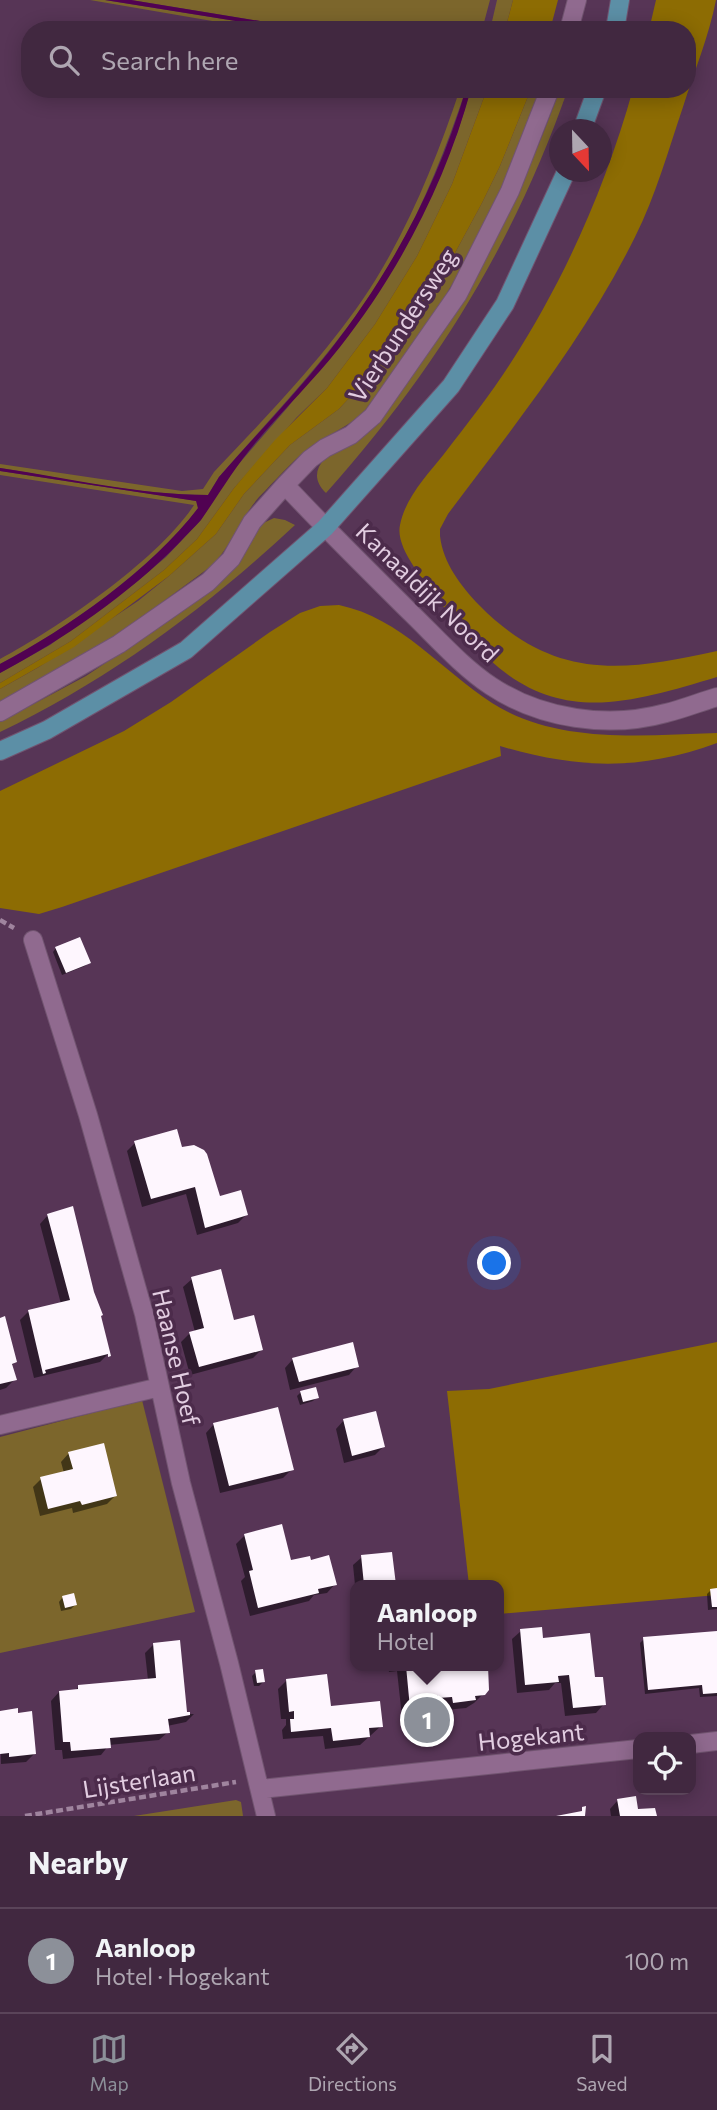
<!DOCTYPE html>
<html lang="en">
<head>
<meta charset="utf-8">
<style>
	body { margin:0; font-family:Commissioner,sans-serif; background:#4c344b; color:#f1f3f6 }
	.controls { position:absolute; right:21px; bottom:21px; display:grid; overflow:hidden; border-radius:14px; box-shadow:0 4px 18px #0003 }
	.controls button { width:63px; height:63px; display:grid; place-items:center; padding:0; border:0; border-bottom:2px solid #5a4459; background:#412840; color:#f1f3f6; font:35px sans-serif }
	.compass { position:absolute; left:549px; top:119px; width:63px; height:63px; border-radius:50%; background:#412840; box-shadow:0 4px 18px #0003; rotate:158deg }
	.you { position:absolute; left:495px; top:1264px; width:24px; height:24px; margin:-18px; border:5px solid #fff; border-radius:50%; background:#1a73e8; box-shadow:0 0 0 10px #1a73e833 }
	.badge { display:grid; place-items:center; width:46px; height:46px; border-radius:50%; background:#8c9099; color:#fff; font-size:23px; font-weight:700 }
	.pin { position:absolute; translate:-50% -50%; border:4px solid #fff; box-shadow:0 2px 7px #0006 }
	.popup { position:absolute; left:350px; top:1580px; width:154px; height:91px; box-sizing:border-box; display:grid; place-content:center; border-radius:14px; background:#412840; filter:drop-shadow(0 2px 5px #0005); font-size:23px; white-space:nowrap; color:#aea6b1 }
	.popup b { font-size:26px; color:#f1f3f6 }
	.popup::after { content:''; position:absolute; left:50%; top:100%; margin-left:-14px; border:14px solid transparent; border-top-color:#412840 }
	.list { margin:0; padding:0; list-style:none }
	h2 { display:flex; justify-content:space-between; align-items:center; height:91px; margin:0; padding:0 28px; font-size:30px }
	h2 small { font-size:23px; font-weight:400; color:#aea6b1 }
	.list li { display:grid; grid-template-columns:46px 1fr auto; gap:21px; align-items:center; box-sizing:border-box; height:105px; padding:0 28px; border-top:2px solid #5a4459 }
	.list b { display:block; font-size:26px; white-space:nowrap }
	.list p { margin:0; font-size:23px; white-space:nowrap; color:#aea6b1 }
	.list em { font-size:23px; font-style:normal; color:#aea6b1 }
	.icon { flex:none; width:38px; height:38px; fill:none; stroke:currentColor; stroke-width:2; stroke-linecap:round; stroke-linejoin:round }
	.map { position:relative; flex:none; width:717px; height:1816px; overflow:hidden }
	.search { position:absolute; background:#412840; box-shadow:0 4px 18px #0003; left:21px; right:21px; top:21px; height:77px; display:flex; align-items:center; gap:18px; box-sizing:border-box; padding:0 24px; border-radius:28px; color:#aea6b1; font-size:26px }
	.sheet { height:196px; background:#412840 }
	nav { display:flex; justify-content:space-around; align-items:center; box-sizing:border-box; height:98px; border-top:2px solid #5a4459; background:#412840; font-size:19px; color:#aea6b1 }
	nav a { display:grid; justify-items:center; gap:4px }
	nav .on { color:#8c9099 }
	.map>svg:first-child { display:block }
</style>
</head>
<body>
<div class="map">
<svg width="717" height="1816" viewBox="0 0 717 1816">
	<rect width="100%" height="100%" fill="#573556"/>
	<!-- green -->
	<path fill="#7c662c" d="M90,0h15l186,30h-26z
		M131,0h359l-8,30h-167z
		M497,0h16l-8,30h-15z
		M460,89h6c-23,68 -49,134 -88,194 -45,71 -104,131 -159,194l-11,18c-70,0 -140,-16 -208,-27v-4l182,27 21,-2 11,-17c55,-58 120,-125 162,-193 36,-59 62,-124 84,-190z
		M471,89h16l-35,95 -35,72 -42,68 -48,64 -30,29 -63,71 -37,51 -33,31 -93,71 -71,42v-10l50,-28 84,-61 32,-27 34,-36 31,-48 57,-66 102,-133 67,-140z
		M531,89h11c-20,50 -39,101 -64,149 -32,62 -72,119 -115,175 -17,15 -36,22 -54,35 -18,14 -34,33 -50,49 -19,22 -28,51 -49,70l-95,70 -115,66v-14l39,-22 99,-66 31,-25 47,-42 28,-40 46,-49 49,-36 59,-64 44,-68 40,-74 18,-37z
		M560,89h8c-55,156 -132,281 -242,404 -33,-32 34,-55 53,-73 5,-4 9,-11 13,-17 73,-95 127,-201 168,-314z
		M0,471l197,30 1,8c-50,62 -127,118 -198,155v-5c58,-31 158,-99 194,-154l-194,-30z
		M274,518l11,2 10,5c-89,83 -185,154 -295,207v-10l86,-46 90,-60 36,-28 45,-62z
		M142,1400l53,212 -195,41v-216z
		M236,1800l5,2 2,14h-109z"/>
	<!-- forest -->
	<path fill="#8d6c03" d="M513,0h45l-8,30h-45z
		M656,0h60c-7,36 -22,72 -33,107 -15,44 -27,88 -48,130 -49,99 -121,189 -187,277l-8,15v7c3,27 21,50 39,69 75,76 143,67 238,46v26c-84,25 -157,49 -228,-18 -20,-18 -36,-40 -52,-61 -13,-18 -42,-50 -37,-73 5,-27 28,-51 44,-71 23,-30 46,-59 66,-90 55,-85 96,-178 123,-275h54v-59h-38z
		M487,89h44l-31,77 -18,37 -40,74 -44,68 -59,64 -49,36 -46,49 -28,40 -47,42 -95,71 -74,42v-6l71,-42 93,-71 33,-31 37,-51 41,-48 52,-52 48,-64 42,-68 35,-72z
		M339,605c62,13 102,65 153,98 66,42 151,32 225,30v10c-76,28 -140,26 -217,3l1,10 -439,151 -23,7 -39,-6v-117l124,-60 47,-29 99,-70 30,-19 20,-7z
		M717,1342v253l-218,19v-29h-30l-22,-194 42,-2z"/>
	<!-- water -->
	<path fill="#510252" d="M105,0h26l184,30h-24z
		M466,89h5c-25,93 -72,183 -131,258 -26,33 -57,63 -84,95 -21,25 -37,52 -55,78 -7,8 -15,15 -22,23 -51,52 -115,96 -179,130v-9c67,-35 152,-95 198,-156l-2,-7 -196,-30v-3c69,10 138,27 208,27l11,-18c36,-41 75,-81 109,-124 62,-79 110,-168 138,-264z"/>
	<!-- shadow -->
	<path fill="#0007" d="M56,948l33,14 -4,4 -23,9 -9,-23z
		M135,1143l46,6 38,49 27,17 -8,8 -41,12 -11,-41 -44,13 -15,-56z
		M48,1215l51,102 10,36 -9,9 -66,16 -14,-58 8,-8 33,-8 -21,-80z
		M192,1279l69,71 -8,8 -63,17 -9,-33 9,-9 5,-1 -12,-45z
		M0,1319l15,43 -4,4 4,13 -9,9 -6,2z
		M293,1359l64,7 -8,9 -59,15 -5,-22z
		M301,1392l16,5 -4,4 -13,4 -3,-9z
		M344,1420l39,27 -8,8 -31,8 -8,-34z
		M214,1424l78,45 -9,9 -63,15 -14,-60z
		M69,1453l46,43 -8,8 -34,9 -1,-5 -32,8 -7,-29 8,-8 23,-6 -3,-11z
		M245,1535l44,27 46,22 -8,9 -13,2 -5,6 -59,15 -9,-35 4,-4 -9,-33z
		M390,1554l4,31h-39l-2,-20 9,-8z
		M711,1590h6v19l-9,1 -1,-16z
		M62,1598l13,7 -4,4 -10,2 -2,-9z
		M521,1631l20,9 52,39 11,25 -8,9 -31,3 -4,-33h-6l-6,7 -32,3 -5,-54z
		M717,1632v64l-17,1 -1,-9 -54,6 -5,-51 4,-4z
		M154,1644l31,70h9l-8,8 -19,4 1,6 -9,8 -50,5 -8,10 -38,4 -1,-9h-7l-4,-49 8,-9 16,-1 3,-4 70,-7 -3,-27z
		M388,1666h11l1,2 2,-2h83l3,23 -14,14 -8,5 -21,2 -2,-6 -13,2v-3h-6l1,14 -8,8 -14,1 -6,-55 -8,1z
		M256,1672l7,10 -4,4h-5l-2,-10z
		M287,1680l42,28 52,18 -21,19 -35,4 -2,-13 -40,3 -1,-9 4,-5v-6h-5l-3,-30z
		M0,1712l35,41 -9,9 -25,2z
		M618,1800l19,11 18,5h-44l-1,-7z"/>
	<!-- building -->
	<path fill="#fef6fe" d="M80,937l11,26 -25,10 -11,-26z
		M177,1129l5,18 12,-2 10,5 3,4 13,42 21,-6 7,25 -43,13 -10,-41 -44,12 -17,-58z
		M73,1206l21,86 9,23 -2,1 10,40 -3,1v-3l-63,16 1,3 -3,1 -15,-64 42,-10 -23,-86z
		M221,1269l13,51 20,-5 9,35 -64,17 -10,-35 15,-4 -13,-51z
		M5,1316l12,46 -5,2 5,16 -17,4v-66z
		M353,1342l6,25 -60,15 -7,-24z
		M316,1387l3,11 -16,4 -3,-11z
		M278,1407l16,63 -65,16 -16,-63z
		M376,1411l9,36 -33,9 -9,-37z
		M104,1443l13,53 -35,9 -2,-4 -32,8 -8,-32 33,-8 -5,-17z
		M282,1524l9,36 19,-4 1,4 18,-5 8,30 -19,4 1,4 -61,15 -9,-37 4,-1 -9,-36z
		M392,1552l4,33h-32l-3,-30z
		M717,1588v19h-5l-2,-18z
		M74,1593l3,12 -12,3 -3,-12z
		M542,1627l1,11 47,-5 5,44h8l3,28 -33,3 -4,-33 -11,1 1,6 -34,3 -5,-56z
		M717,1631v62l-14,1 -1,-9 -54,5 -5,-53z
		M180,1640l7,72h3v3l-22,4 2,14 -60,5 1,10 -40,3 -1,-9h-7l-4,-51 19,-2v-4l78,-7 -3,-35z
		M406,1666h82l1,24 -4,5 -10,1 1,4 -23,3 -1,-6 -14,1v-3l-13,1 2,21 -16,2z
		M263,1669l2,13 -8,1 -2,-13z
		M327,1674l4,32 49,-5 3,26 -14,1 1,9 -37,4 -2,-13 -40,4 -1,-13h4v-8l-5,1 -3,-33z
		M18,1708v5l14,-2 4,43 -27,3v-4l-9,1v-43z
		M636,1796l2,13 17,-1 2,8h-37l-3,-17z
		M586,1806l-1,10h-29l26,-5v-4z"/>
	<g fill="none" stroke-linecap="round" stroke-linejoin="round">
		<defs>
			<path id="minor" d="M569,30l8,-30
				M285,485c40,43 82,84 124,126 26,25 52,55 82,75 50,33 117,43 175,27 17,-4 34,-11 51,-16
				M0,712l119,-68 89,-62 23,-23 21,-37 33,-37 25,-26 15,-11 26,-13 22,-19 85,-122 52,-103 40,-102
				M33,940l55,175 56,199 37,169 48,180 37,153
				M0,1425l160,-38
				M691,1744l26,-3
				M261,1789l377,-40"/>
			<path id="primary" d="M615,30l5,-30
				M582,130l15,-41
				M0,751l47,-21 139,-80 139,-122 126,-142 54,-82 61,-132"/>
		</defs>
		<!-- minor casing -->
		<use href="#minor" stroke="#715470" stroke-width="20"/>
		<!-- primary casing -->
		<use href="#primary" stroke="#715470" stroke-width="20"/>
		<!-- path -->
		<path stroke="#9f849e" stroke-width="4.5" stroke-dasharray="7 3.5" stroke-linecap="butt" d="M0,920l14,8
			M25,1816l211,-34"/>
		<!-- minor -->
		<use href="#minor" stroke="#906a8f" stroke-width="18"/>
		<!-- primary -->
		<use href="#primary" stroke="#5c8fa6" stroke-width="18"/>
	</g>
	<g text-anchor="middle" dominant-baseline="central" stroke-width="7" stroke-linejoin="round" paint-order="stroke">
		<!-- street labels -->
		<g font-size="24" fill="#e2cde1" stroke="#4c2b4b">
			<text transform="translate(402 325) rotate(-57)">Vierbundersweg</text>
			<text transform="translate(428 592) rotate(44)">Kanaaldijk Noord</text>
			<text transform="translate(177 1357) rotate(77)">Haanse Hoef</text>
			<text transform="translate(531 1736) rotate(-6)">Hogekant</text>
			<text transform="translate(139 1780) rotate(-9)">Lijsterlaan</text>
		</g>
	</g>
</svg>
<div class="controls">
<button><svg class="icon" aria-label="locate" viewBox="0 0 24 24"><circle cx="12" cy="12" r="6"/><path d="M12 2v4M12 18v4M2 12h4M18 12h4"/></svg></button>
</div>
<svg class="compass" viewBox="-18 -18 36 36"><path d="M0-13l5 13h-10z" fill="#e53935"/><path d="M0 13l5-13h-10z" fill="#aea6b1"/></svg>
<div class="you"></div>
<div class="pin badge" style="left:427px;top:1720px">1</div>
<div class="popup"><b>Aanloop</b>Hotel</div>
<div class="search"><svg class="icon" aria-label="search" viewBox="0 0 24 24"><circle cx="10" cy="10" r="6"/><path d="M15 15l6 6"/></svg>Search here</div>
</div>
<section class="sheet">
<h2>Nearby<small></small></h2>
<ul class="list">
<li><span class="badge">1</span><div><b>Aanloop</b><p>Hotel · Hogekant</p></div><em>100 m</em></li>
</ul>
</section>
<nav>
<a class="on"><svg class="icon" aria-label="map" viewBox="0 0 24 24"><path d="M3 6l6-2 6 2 6-2v14l-6 2-6-2-6 2zM9 4v14M15 6v14"/></svg>Map</a>
<a><svg class="icon" aria-label="directions" viewBox="0 0 24 24"><path d="M12 3l9 9-9 9-9-9zM9 14v-3h6M13 9l2 2-2 2"/></svg>Directions</a>
<a><svg class="icon" aria-label="saved" viewBox="0 0 24 24"><path d="M7 4h10v16l-5-4-5 4z"/></svg>Saved</a>
</nav>
</body>
</html>
